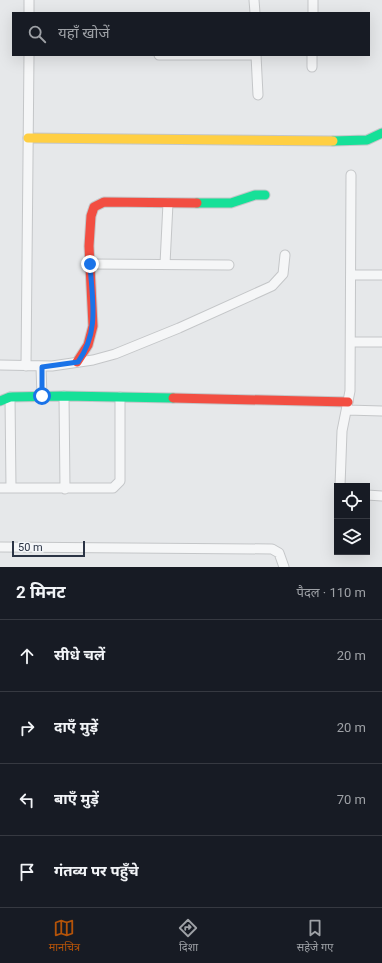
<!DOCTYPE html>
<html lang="hi">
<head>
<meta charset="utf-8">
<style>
	body { margin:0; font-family:Roboto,"Noto Sans Devanagari",sans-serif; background:#20242c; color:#f1f3f6 }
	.controls { position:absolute; right:12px; bottom:12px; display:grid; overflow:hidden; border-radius:0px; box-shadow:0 4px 16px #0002 }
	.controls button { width:36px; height:36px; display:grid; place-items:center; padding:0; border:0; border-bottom:1px solid #363941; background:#171b24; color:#f1f3f6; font:20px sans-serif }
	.scale { position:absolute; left:12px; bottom:10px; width:73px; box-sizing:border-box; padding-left:4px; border:2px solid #2b3445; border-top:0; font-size:11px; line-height:14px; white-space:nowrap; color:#2b3445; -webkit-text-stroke:3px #f4f6f9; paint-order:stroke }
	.stop { position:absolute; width:12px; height:12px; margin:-9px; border:3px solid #1a73e8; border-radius:50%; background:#fff }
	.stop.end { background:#1a73e8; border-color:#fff; box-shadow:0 1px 4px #0008 }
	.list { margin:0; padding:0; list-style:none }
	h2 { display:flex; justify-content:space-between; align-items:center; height:52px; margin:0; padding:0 16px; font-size:17px }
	h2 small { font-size:13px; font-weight:400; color:#9ea1a6 }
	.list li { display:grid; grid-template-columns:26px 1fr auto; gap:12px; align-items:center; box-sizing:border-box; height:72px; padding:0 16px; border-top:1px solid #363941 }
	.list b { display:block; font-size:15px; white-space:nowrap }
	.list em { font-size:13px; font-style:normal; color:#9ea1a6 }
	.icon { flex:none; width:22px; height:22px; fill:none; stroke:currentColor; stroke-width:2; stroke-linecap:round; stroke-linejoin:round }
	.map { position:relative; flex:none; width:382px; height:567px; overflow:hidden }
	.search { position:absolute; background:#171b24; box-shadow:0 4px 16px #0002; left:12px; right:12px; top:12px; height:44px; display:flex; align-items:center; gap:10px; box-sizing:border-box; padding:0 14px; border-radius:0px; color:#9ea1a6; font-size:15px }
	.sheet { height:340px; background:#171b24 }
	nav { display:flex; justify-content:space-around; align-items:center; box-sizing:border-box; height:56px; border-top:1px solid #363941; background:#171b24; font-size:11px; color:#9ea1a6 }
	nav a { display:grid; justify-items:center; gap:2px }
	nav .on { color:#b45309 }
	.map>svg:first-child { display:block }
</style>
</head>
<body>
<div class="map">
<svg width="382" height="567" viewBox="0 0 382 567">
	<rect width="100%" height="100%" fill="#e6e8ea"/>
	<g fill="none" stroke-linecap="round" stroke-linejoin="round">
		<defs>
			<path id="street" d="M254,0l1,13
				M29,13v-13
				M313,13v-13
				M159,55h97
				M256,55l2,40
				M312,67v-12
				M90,264l139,1
				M165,264l3,-61
				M351,275h31
				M351,342h31
				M0,365l52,1 41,-6 22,-6 64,-26 93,-42 11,-12 2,-19
				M26,366l3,-311
				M41,367l1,29
				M64,396l1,93
				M10,397l1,91
				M347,410l35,1
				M340,486l2,-55 8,-40 1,-216
				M0,488h113l7,-7v-84
				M367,495l15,1
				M0,547l272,2 7,4 5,14"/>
			<path id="fast" d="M333,141l34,-1 15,-7
				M197,203h34l24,-8h10
				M0,401l10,-4 54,-1 109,2"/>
			<path id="slow" d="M28,138l305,3"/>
			<path id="jam" d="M77,362l11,-17 5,-19 -4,-80 2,-30 3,-9 10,-5 93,1
				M173,398l175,4"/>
		</defs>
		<!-- street casing -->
		<use href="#street" stroke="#c4c6c8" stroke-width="11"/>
		<!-- fast casing -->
		<use href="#fast" stroke="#c4c6c8" stroke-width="11"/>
		<!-- slow casing -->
		<use href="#slow" stroke="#c4c6c8" stroke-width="11"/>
		<!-- jam casing -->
		<use href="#jam" stroke="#c4c6c8" stroke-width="11"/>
		<!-- street -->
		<use href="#street" stroke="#f5f6f7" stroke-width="9"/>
		<!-- fast -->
		<use href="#fast" stroke="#16e098" stroke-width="9"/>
		<!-- slow -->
		<use href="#slow" stroke="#ffcf43" stroke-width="9"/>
		<!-- jam -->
		<use href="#jam" stroke="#f24e42" stroke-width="9"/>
	</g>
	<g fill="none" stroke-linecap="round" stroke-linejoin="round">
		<!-- route -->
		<path stroke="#1a73e8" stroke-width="5" d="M42,396v-29l36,-5c22,-31 14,-62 12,-98"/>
	</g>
</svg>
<div class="controls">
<button><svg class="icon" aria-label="locate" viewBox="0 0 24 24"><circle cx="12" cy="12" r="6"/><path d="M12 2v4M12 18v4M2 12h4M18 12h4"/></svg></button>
<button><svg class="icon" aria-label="layers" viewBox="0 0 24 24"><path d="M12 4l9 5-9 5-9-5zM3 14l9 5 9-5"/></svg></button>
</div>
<div class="scale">50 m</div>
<div class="stop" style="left:42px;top:396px"></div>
<div class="stop end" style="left:90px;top:264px"></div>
<div class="search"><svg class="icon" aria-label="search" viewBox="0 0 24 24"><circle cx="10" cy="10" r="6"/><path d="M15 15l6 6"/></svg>यहाँ खोजें</div>
</div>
<section class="sheet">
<h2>2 मिनट<small>पैदल · 110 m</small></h2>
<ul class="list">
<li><svg class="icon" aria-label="ahead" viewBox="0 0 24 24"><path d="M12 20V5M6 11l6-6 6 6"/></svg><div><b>सीधे चलें</b></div><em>20 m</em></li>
<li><svg class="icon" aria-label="right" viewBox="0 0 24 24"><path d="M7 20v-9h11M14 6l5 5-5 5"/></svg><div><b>दाएँ मुड़ें</b></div><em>20 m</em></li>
<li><svg class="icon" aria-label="left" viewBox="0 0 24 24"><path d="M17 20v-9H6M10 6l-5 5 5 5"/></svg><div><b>बाएँ मुड़ें</b></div><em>70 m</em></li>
<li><svg class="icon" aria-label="arrive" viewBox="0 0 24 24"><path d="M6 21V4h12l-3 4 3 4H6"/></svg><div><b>गंतव्य पर पहुँचे</b></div></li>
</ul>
</section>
<nav>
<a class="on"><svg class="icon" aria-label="map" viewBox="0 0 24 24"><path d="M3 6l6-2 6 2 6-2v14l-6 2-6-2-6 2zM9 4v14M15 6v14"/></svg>मानचित्र</a>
<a><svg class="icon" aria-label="directions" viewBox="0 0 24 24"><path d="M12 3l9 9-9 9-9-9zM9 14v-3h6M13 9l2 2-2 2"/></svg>दिशा</a>
<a><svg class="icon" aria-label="saved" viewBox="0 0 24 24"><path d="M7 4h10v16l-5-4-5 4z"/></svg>सहेजे गए</a>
</nav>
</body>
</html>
